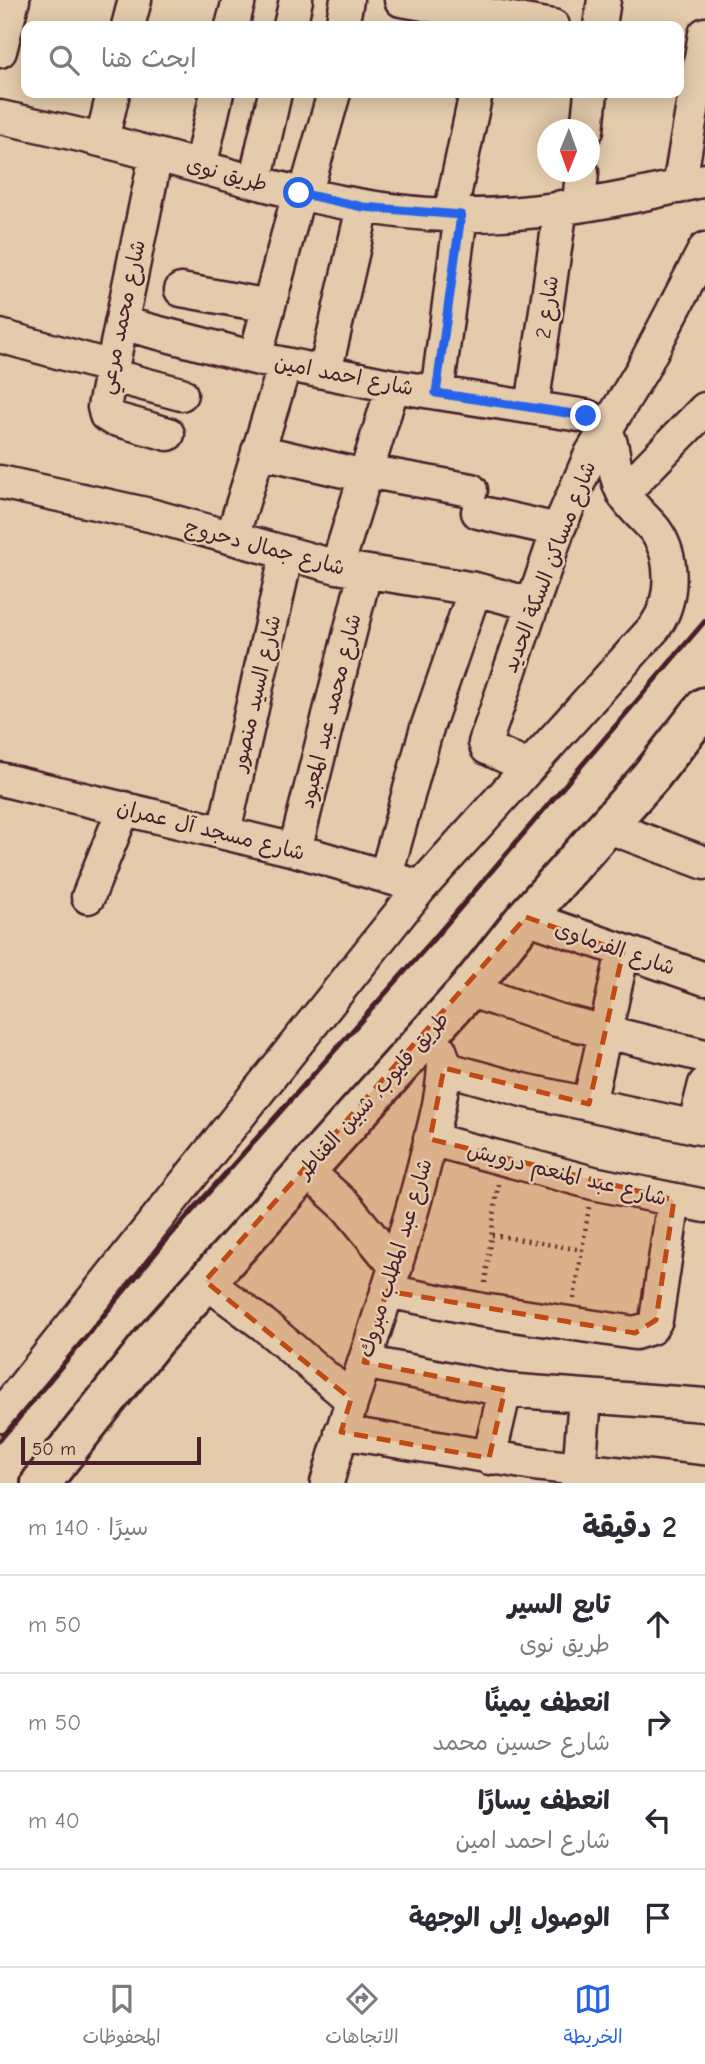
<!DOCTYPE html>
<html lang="ar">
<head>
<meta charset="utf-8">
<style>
	body { margin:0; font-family:"Comic Neue","Playpen Sans Arabic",sans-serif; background:#f7f7f7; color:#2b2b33; direction:rtl }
	.compass { position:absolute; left:537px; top:119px; width:63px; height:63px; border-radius:50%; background:#fff; box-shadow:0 4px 18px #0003; rotate:181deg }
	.scale { position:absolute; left:21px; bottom:18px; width:180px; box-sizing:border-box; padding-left:7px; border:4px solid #4a1f2b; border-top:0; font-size:19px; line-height:24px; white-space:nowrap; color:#4a1f2b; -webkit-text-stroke:5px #e3cbab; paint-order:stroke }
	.stop { position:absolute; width:21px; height:21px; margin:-16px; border:5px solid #2563eb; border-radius:50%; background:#fff }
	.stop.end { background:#2563eb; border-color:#fff; box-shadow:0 2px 7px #0008 }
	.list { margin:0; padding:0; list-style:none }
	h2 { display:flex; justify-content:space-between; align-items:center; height:91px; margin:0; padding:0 28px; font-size:30px }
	h2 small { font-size:23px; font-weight:400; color:#7c7c81 }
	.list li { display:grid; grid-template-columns:46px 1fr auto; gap:21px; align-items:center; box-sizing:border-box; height:98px; padding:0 28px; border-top:2px solid #e1e1e2 }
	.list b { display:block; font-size:26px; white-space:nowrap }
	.list p { margin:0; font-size:23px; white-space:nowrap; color:#7c7c81 }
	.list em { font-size:23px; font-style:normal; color:#7c7c81 }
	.icon { flex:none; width:38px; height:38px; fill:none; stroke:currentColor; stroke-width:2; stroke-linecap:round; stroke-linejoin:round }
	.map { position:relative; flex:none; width:705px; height:1483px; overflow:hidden; direction:ltr }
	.search { position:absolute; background:#fff; box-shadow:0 4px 18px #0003; left:21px; right:21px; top:21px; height:77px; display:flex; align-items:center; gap:18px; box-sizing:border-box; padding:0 24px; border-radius:14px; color:#7c7c81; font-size:26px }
	.sheet { height:483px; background:#fff }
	nav { display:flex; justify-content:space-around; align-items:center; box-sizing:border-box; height:98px; border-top:2px solid #e1e1e2; background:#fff; font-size:19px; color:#7c7c81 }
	nav a { display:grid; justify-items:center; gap:4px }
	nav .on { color:#2563eb }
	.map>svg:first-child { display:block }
</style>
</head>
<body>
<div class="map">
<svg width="705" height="1483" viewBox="0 0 705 1483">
	<rect width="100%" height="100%" fill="#e3cbab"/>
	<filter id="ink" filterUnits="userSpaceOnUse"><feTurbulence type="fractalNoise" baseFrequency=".0143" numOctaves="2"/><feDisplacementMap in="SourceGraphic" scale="14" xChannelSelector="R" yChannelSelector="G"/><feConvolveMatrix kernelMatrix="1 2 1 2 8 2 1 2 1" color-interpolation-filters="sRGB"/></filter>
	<g filter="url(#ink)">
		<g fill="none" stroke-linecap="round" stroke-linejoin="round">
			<defs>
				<path id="minor" d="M401,0l152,26
					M128,26l7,-26
					M232,26l7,-26
					M290,26l6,-26
					M342,26l5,-26
					M600,26l4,-26
					M0,51l13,-51
					M0,117c52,11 103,23 154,37 90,25 180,53 274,60 91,6 188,-12 277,-34
					M587,130l4,-37
					M102,140l11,-47
					M156,155l-52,252 2,8 5,3 57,16
					M200,167l17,-74
					M255,182l20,-89
					M679,187l26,-153
					M305,195l29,-102
					M579,204l3,-32
					M450,215l26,-122
					M181,290l88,16
					M0,336l112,31
					M255,358l44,-165
					M325,372l38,-165
					M110,375l71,19
					M437,393l24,-178
					M532,407l29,-200
					M258,451l107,25
					M366,471l105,19
					M0,482l150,33 187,52 138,22 56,15
					M623,493l82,-84
					M478,512l80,18
					M232,538l53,-174
					M337,567l56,-181
					M528,767l-41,-19 -2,-5 73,-213 33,-76 51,-84 63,-121
					M0,779l295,71 126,37
					M606,826l99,37
					M224,832l63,-279
					M295,850l70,-277
					M386,875l40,-144 49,-142
					M88,897l36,-89
					M526,917l179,62
					M468,990l89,30 148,36
					M444,1068l79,22 182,39
					M589,1104l34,-152
					M694,1127l11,-43
					M430,1139l163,44 112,23
					M305,1169l42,38 49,60
					M205,1281l59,44 87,74
					M387,1291l95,19 153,23 16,-5 5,-8 18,-120
					M364,1362l141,28 200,15
					M0,1416l421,-529 234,-260c19,-27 20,-70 0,-97 -10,-12 -24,-23 -32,-37 -16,-30 0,-61 -37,-77l-193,-30 -138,-28 -134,-35
					M341,1432l193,32 170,19
					M489,1458l16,-68
					M327,1483c30,-107 70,-210 97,-317 8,-33 20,-71 20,-105l-4,-11 -14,-13
					M578,1483l7,-84"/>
				<path id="major" d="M41,1483l113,-143 314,-350 58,-73 125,-141 54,-69"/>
			</defs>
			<!-- minor casing -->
			<use href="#minor" stroke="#4a1f2b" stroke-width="37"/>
			<!-- major casing -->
			<use href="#major" stroke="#4a1f2b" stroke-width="44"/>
			<!-- path -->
			<path stroke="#4a1f2b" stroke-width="4.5" stroke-dasharray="2 5" stroke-linecap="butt" d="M492,1235l90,15
				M485,1283l13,-99
				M574,1299l15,-92"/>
			<!-- minor -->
			<use href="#minor" stroke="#e3cbab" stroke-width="32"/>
			<!-- major -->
			<use href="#major" stroke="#e3cbab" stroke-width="38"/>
			<!-- rail -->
			<path stroke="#4a1f2b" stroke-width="5" d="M0,1440l169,-203 262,-295 274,-321"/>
		</g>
	</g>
	<g fill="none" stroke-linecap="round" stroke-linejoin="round" filter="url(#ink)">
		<!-- route -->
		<path stroke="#2563eb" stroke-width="9" d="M299,193l64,14 98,8 -25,178 150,23"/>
	</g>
	<!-- marked area -->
	<path fill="#c04a14" fill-opacity="0.2" stroke="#c04a14" stroke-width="5" stroke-dasharray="14 9" stroke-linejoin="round" d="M526,917l97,35 -34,152 -145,-36 -14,71 244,61 -18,120 -21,13 -248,-42 -23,71 141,28 -16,68 -148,-26 10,-33 -146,-118z"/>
	<g text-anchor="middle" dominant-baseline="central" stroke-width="5" stroke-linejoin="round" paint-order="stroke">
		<!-- street labels -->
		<g font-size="21" fill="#4a1f2b" stroke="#e3cbab">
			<text transform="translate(227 174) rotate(15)">طريق نوى</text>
			<text transform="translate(547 307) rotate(-82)">شارع 2</text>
			<text transform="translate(122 317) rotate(-78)">شارع محمد مرعي</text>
			<text transform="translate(344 375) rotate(11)">شارع احمد امين</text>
			<text transform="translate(265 547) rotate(15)">شارع جمال دحروج</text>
			<text transform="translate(549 567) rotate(-69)">شارع مساكن السكة الحديد</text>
			<text transform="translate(256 693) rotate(-77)">شارع السيد منصور</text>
			<text transform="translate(330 711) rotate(-76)">شارع محمد عبد المعبود</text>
			<text transform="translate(211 830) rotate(14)">شارع مسجد آل عمران</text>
			<text transform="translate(615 948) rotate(19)">شارع الفرماوى</text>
			<text transform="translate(373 1095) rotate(-48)">طريق قليوب, شبين القناطر</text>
			<text transform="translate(567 1174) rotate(14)">شارع عبد المنعم درويش</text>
			<text transform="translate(395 1258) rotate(-73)">شارع عبد المطلب مبروك</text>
		</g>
	</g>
</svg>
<svg class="compass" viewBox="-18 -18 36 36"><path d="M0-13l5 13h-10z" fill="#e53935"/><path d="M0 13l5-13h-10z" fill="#7c7c81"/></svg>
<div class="scale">50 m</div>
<div class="stop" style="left:299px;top:193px"></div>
<div class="stop end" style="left:586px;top:416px"></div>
<div class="search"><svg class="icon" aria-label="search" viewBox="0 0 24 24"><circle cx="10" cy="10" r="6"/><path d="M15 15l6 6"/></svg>ابحث هنا</div>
</div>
<section class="sheet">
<h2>2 دقيقة<small>سيرًا · 140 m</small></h2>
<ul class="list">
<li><svg class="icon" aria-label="ahead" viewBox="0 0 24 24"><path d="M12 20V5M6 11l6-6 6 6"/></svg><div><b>تابع السير</b><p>طريق نوى</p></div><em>50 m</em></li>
<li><svg class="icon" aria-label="right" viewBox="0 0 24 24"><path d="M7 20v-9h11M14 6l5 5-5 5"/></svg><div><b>انعطف يمينًا</b><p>شارع حسين محمد</p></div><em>50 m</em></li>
<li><svg class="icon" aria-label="left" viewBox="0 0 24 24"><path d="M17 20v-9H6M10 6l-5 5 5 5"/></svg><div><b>انعطف يسارًا</b><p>شارع احمد امين</p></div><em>40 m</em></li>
<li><svg class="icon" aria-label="arrive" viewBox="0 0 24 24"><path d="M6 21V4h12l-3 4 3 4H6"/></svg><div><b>الوصول إلى الوجهة</b></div></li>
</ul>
</section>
<nav>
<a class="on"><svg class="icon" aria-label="map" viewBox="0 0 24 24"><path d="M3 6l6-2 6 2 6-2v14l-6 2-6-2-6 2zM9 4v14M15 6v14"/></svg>الخريطة</a>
<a><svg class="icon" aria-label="directions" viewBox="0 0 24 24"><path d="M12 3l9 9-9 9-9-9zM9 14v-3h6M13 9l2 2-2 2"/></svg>الاتجاهات</a>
<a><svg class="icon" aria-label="saved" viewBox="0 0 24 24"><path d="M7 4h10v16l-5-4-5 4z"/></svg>المحفوظات</a>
</nav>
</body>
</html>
